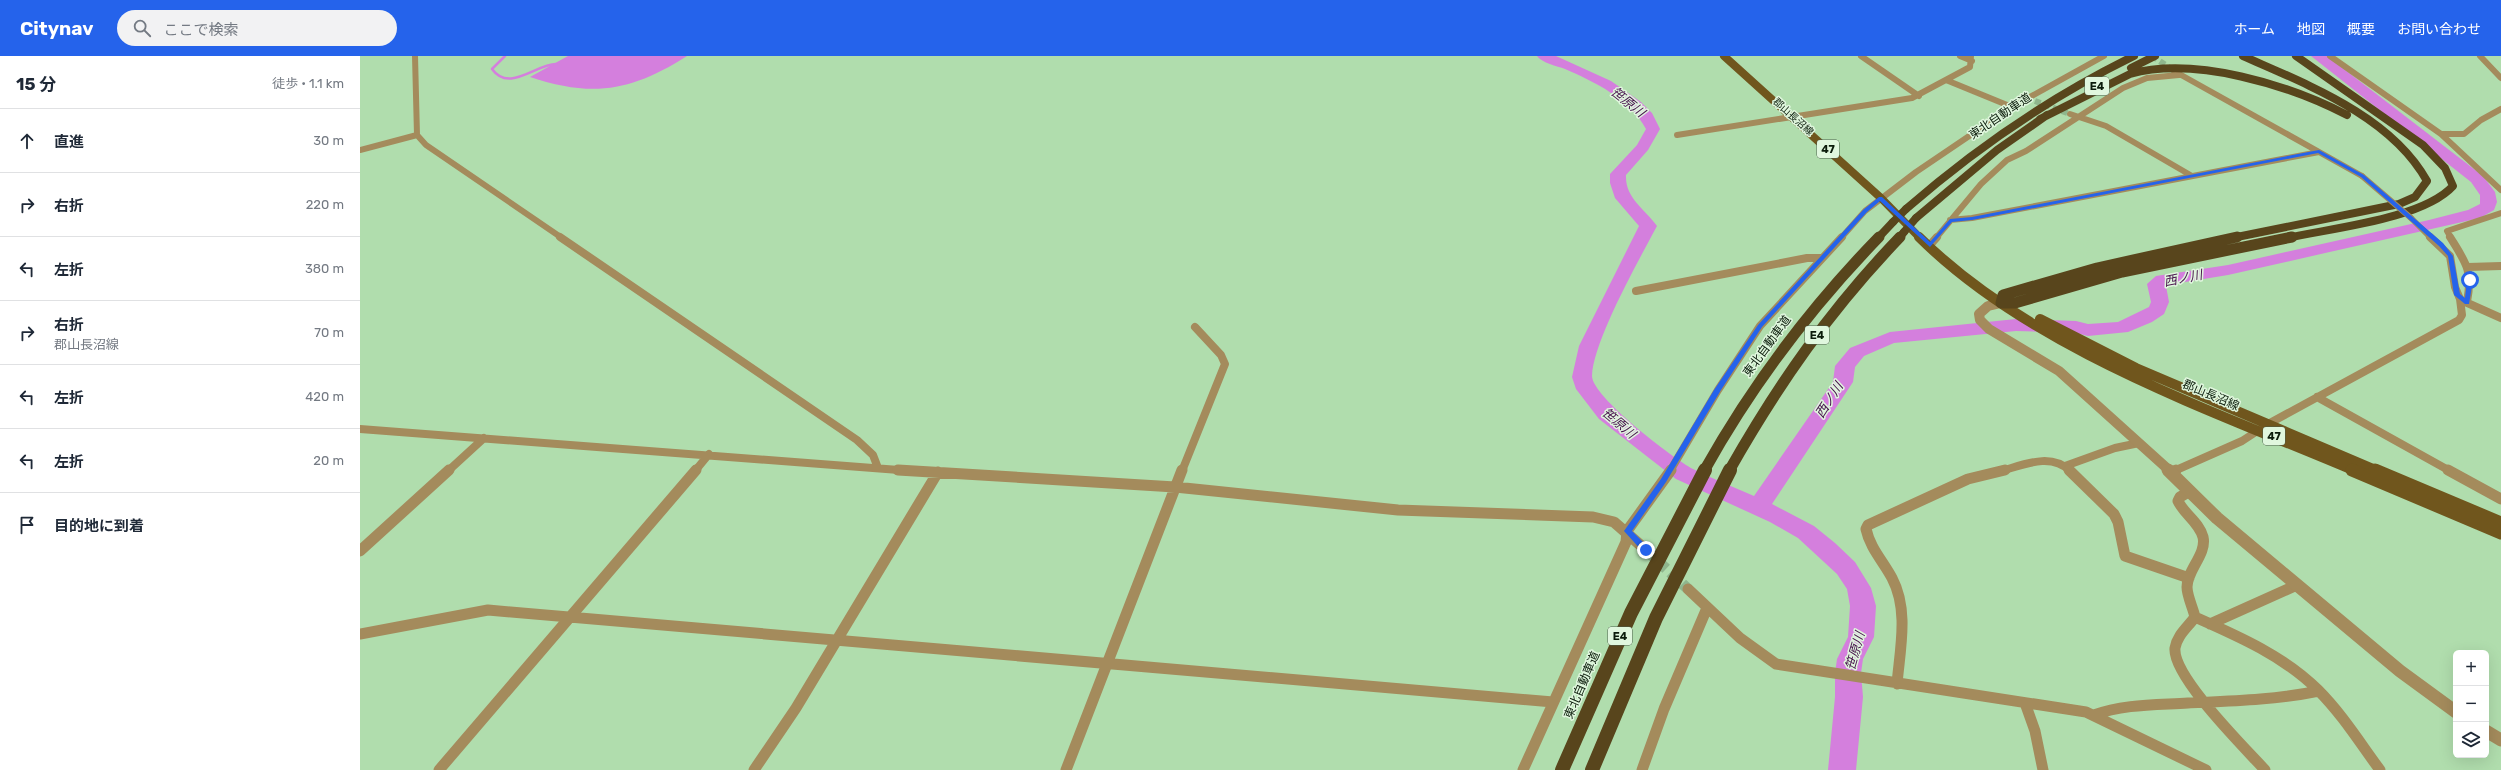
<!DOCTYPE html>
<html lang="ja">
<head>
<meta charset="utf-8">
<style>
	body { margin:0; font-family:Rubik,"Noto Sans JP",sans-serif; background:#f2f2f3; color:#1f2937 }
	.controls { position:absolute; right:12px; bottom:12px; display:grid; overflow:hidden; border-radius:6px; box-shadow:0 4px 16px #0002 }
	.controls button { width:36px; height:36px; display:grid; place-items:center; padding:0; border:0; border-bottom:1px solid #e0e1e3; background:#fff; color:#1f2937; font:20px sans-serif }
	.stop { position:absolute; width:12px; height:12px; margin:-9px; border:3px solid #2563eb; border-radius:50%; background:#fff }
	.stop.end { background:#2563eb; border-color:#fff; box-shadow:0 1px 4px #0008 }
	.list { margin:0; padding:0; list-style:none }
	h2 { display:flex; justify-content:space-between; align-items:center; height:52px; margin:0; padding:0 16px; font-size:17px }
	h2 small { font-size:13px; font-weight:400; color:#747a83 }
	.list li { display:grid; grid-template-columns:26px 1fr auto; gap:12px; align-items:center; box-sizing:border-box; height:64px; padding:0 16px; border-top:1px solid #e0e1e3 }
	.list b { display:block; font-size:15px; white-space:nowrap }
	.list p { margin:0; font-size:13px; white-space:nowrap; color:#747a83 }
	.list em { font-size:13px; font-style:normal; color:#747a83 }
	.icon { flex:none; width:22px; height:22px; fill:none; stroke:currentColor; stroke-width:2; stroke-linecap:round; stroke-linejoin:round }
	.map { position:relative; flex:none; width:2141px; height:714px; overflow:hidden }
	header { display:flex; align-items:center; gap:24px; box-sizing:border-box; height:56px; padding:0 20px; background:#2563eb; color:#fff }
	header strong { font-size:19px }
	nav { display:flex; gap:22px; margin-inline-start:auto; font-size:14px }
	.search { width:280px; height:36px; background:#f2f2f3; display:flex; align-items:center; gap:10px; box-sizing:border-box; padding:0 14px; border-radius:22px; color:#747a83; font-size:15px }
	main { display:flex }
	aside { flex:1; background:#fff }
	.map>svg:first-child { display:block }
</style>
</head>
<body>
<header>
<strong>Citynav</strong>
<div class="search"><svg class="icon" aria-label="search" viewBox="0 0 24 24"><circle cx="10" cy="10" r="6"/><path d="M15 15l6 6"/></svg>ここで検索</div>
<nav><a>ホーム</a><a>地図</a><a>概要</a><a>お問い合わせ</a></nav>
</header>
<main>
<aside>
<h2>15 分<small>徒歩 · 1.1 km</small></h2>
<ul class="list">
<li><svg class="icon" aria-label="ahead" viewBox="0 0 24 24"><path d="M12 20V5M6 11l6-6 6 6"/></svg><div><b>直進</b></div><em>30 m</em></li>
<li><svg class="icon" aria-label="right" viewBox="0 0 24 24"><path d="M7 20v-9h11M14 6l5 5-5 5"/></svg><div><b>右折</b></div><em>220 m</em></li>
<li><svg class="icon" aria-label="left" viewBox="0 0 24 24"><path d="M17 20v-9H6M10 6l-5 5 5 5"/></svg><div><b>左折</b></div><em>380 m</em></li>
<li><svg class="icon" aria-label="right" viewBox="0 0 24 24"><path d="M7 20v-9h11M14 6l5 5-5 5"/></svg><div><b>右折</b><p>郡山長沼線</p></div><em>70 m</em></li>
<li><svg class="icon" aria-label="left" viewBox="0 0 24 24"><path d="M17 20v-9H6M10 6l-5 5 5 5"/></svg><div><b>左折</b></div><em>420 m</em></li>
<li><svg class="icon" aria-label="left" viewBox="0 0 24 24"><path d="M17 20v-9H6M10 6l-5 5 5 5"/></svg><div><b>左折</b></div><em>20 m</em></li>
<li><svg class="icon" aria-label="arrive" viewBox="0 0 24 24"><path d="M6 21V4h12l-3 4 3 4H6"/></svg><div><b>目的地に到着</b></div></li>
</ul>
</aside>
<div class="map">
<svg width="2141" height="714" viewBox="0 0 2141 714">
	<rect width="100%" height="100%" fill="#b0ddad"/>
	<!-- water -->
	<path fill="#d47fdd" d="M208,0h119c-55,35 -94,42 -157,21z"/>
	<g fill="none" stroke-linecap="round" stroke-linejoin="round">
		<!-- stream -->
		<path stroke="#d47fdd" stroke-width="2.5" d="M145,0l-13,13c17,24 44,-5 64,-5"/>
		<!-- river -->
		<path fill="#d47fdd" fill-rule="evenodd" d="M1177,0h19l55,25 30,21 11,11 8,16 -12,21 -22,25c-1,23 18,33 31,51 -18,34 -64,115 -65,150 0,21 82,83 101,93 20,10 41,18 61,27l79,-114 2,-16 15,-18 40,-16 126,-13 60,2 12,3 30,-2 31,-15 2,-5 -4,-18 9,-8 72,-11 201,-45 39,-10 12,-6v-9l-9,-13 -160,-126h16l156,120 12,16 2,10 -3,8 -14,8 -252,57 -61,10 -1,1 3,16 -5,12 -12,8 -24,10 -40,4 -12,-3 -60,-2 -122,12 -30,13 -9,11 -2,15 -81,122 42,22 21,17 20,19 16,26 5,18 -2,31 -11,22 -2,14 2,24 -7,73h-28l7,-73v-24l2,-14 11,-22 2,-31 -3,-17 -10,-15 -39,-36 -28,-16 -94,-43 -77,-60 -23,-30 -4,-12 7,-31 60,-120 -24,-28 -5,-15v-9l27,-29 9,-16c-16,-30 -51,-47 -81,-60 -8,-3 -23,-6 -28,-13z"/>
		<!-- minor-tunnel-far1 -->
		<path stroke="#8fb68d" stroke-width="6" stroke-dasharray="6 3.5" stroke-linecap="butt" d="M1792,0l18,12
			M1675,45l35,13"/>
		<!-- minor-tunnel -->
		<path stroke="#8fb68d" stroke-width="11" stroke-dasharray="11 5.5" stroke-linecap="butt" d="M1286,494l42,39"/>
		<!-- minor-far2 -->
		<path stroke="#a48b5c" stroke-width="6" d="M55,0l2,79 9,10 136,93
			M1501,0l58,40
			M1600,0l12,5
			M1970,0l111,78 60,56
			M2120,0l21,22
			M1814,15l188,105
			M1586,24l66,27
			M1710,58l36,12 86,50
			M2081,78h23l17,-14 20,-11
			M1317,79l235,-37 58,-31 1,-11
			M0,94l57,-15
			M2051,162l20,20
			M1590,164l22,-2 347,-66
			M1481,182l24,-27 51,-39 96,-65 92,-51
			M1576,182l45,-54 26,-24 19,-9 97,-63 24,-10 32,-3
			M2091,182l-4,-7 54,-18"/>
		<!-- minor-far1 -->
		<path stroke="#a48b5c" stroke-width="8" d="M200,181l297,203 16,15 5,13
			M2090,181c16,26 23,33 17,65
			M1570,189l7,-8
			M2108,211l33,-1
			M1276,235l171,-33h14
			M2103,245l38,17
			M1957,341l133,74
			M0,373l552,42
			M1705,410l50,-18 24,-5
			M88,415l36,-33
			M335,415l14,-17
			M822,415l43,-107 -4,-9 -26,-28
			M1310,415l48,-81 42,-64 82,-89
			M1641,415c22,-6 50,-19 69,0
			M1814,415l68,-30 26,-17 191,-104 3,-5 -2,-16 -5,-12 -5,-31 -20,-19"/>
		<!-- minor -->
		<path stroke="#a48b5c" stroke-width="11" d="M538,414l277,17 223,23 195,7 21,5 32,28
			M1709,414l45,44 4,8 7,34 64,22
			M2088,414l53,29
			M1811,416l5,-2
			M1830,435l-10,6 -2,4c6,13 21,21 25,36 4,17 -16,33 -16,50 0,9 6,21 8,30 -7,10 -18,18 -20,31 -3,28 70,100 90,122
			M0,495l89,-81
			M1328,533l52,49 36,26 310,48 120,58
			M1835,561c43,19 89,39 123,73 24,24 42,53 62,80
			M1850,568l87,-39
			M0,578l128,-24 1065,92
			M1537,628c3,-35 12,-74 -5,-106 -9,-17 -22,-30 -26,-49l2,-4 100,-46 37,-9
			M1665,647l10,28 8,39
			M1734,659c29,-11 63,-10 94,-12 44,-2 87,-3 131,-12
			M79,714l257,-300
			M394,714l42,-62 142,-236
			M706,714l116,-300
			M1163,714l103,-228 1,-11 44,-61
			M1282,714l22,-61 43,-101"/>
		<!-- tertiary-far1 -->
		<path stroke="#a48b5c" stroke-width="10" d="M1641,247l-13,3 -9,8 1,6 9,9 70,42 111,100"/>
		<!-- tertiary -->
		<path stroke="#a48b5c" stroke-width="13" d="M1808,414l49,48 183,153 56,41
			M2126,675l15,9"/>
		<!-- primary-far2 -->
		<path stroke="#70561d" stroke-width="8" d="M1364,0l157,142 39,40"/>
		<!-- primary-far1 -->
		<path stroke="#70561d" stroke-width="10" d="M1559,181c114,113 290,172 436,234
			M1680,263l96,49 242,103"/>
		<!-- primary -->
		<path stroke="#70561d" stroke-width="13" d="M1992,414l149,63
			M2015,414l126,53"/>
		<!-- motorway-far2 -->
		<path stroke="#58451c" stroke-width="8" d="M1771,12l24,-12
			M1680,63l90,-45c65,-18 159,11 217,41
			M1546,153c70,-61 144,-112 228,-153
			M1556,162l81,-68 50,-35
			M1518,182l15,-16
			M1539,182l5,-6
			M1872,182l167,-34 16,-7 12,-16c-36,-65 -119,-96 -184,-125
			M1927,182c45,-10 136,-19 166,-52l-8,-18 -22,-23 -127,-89"/>
		<!-- motorway-far1 -->
		<path stroke="#58451c" stroke-width="11" d="M1877,181l-140,31 -94,27 -2,8h14l107,-31 170,-35
			M1344,415c48,-86 107,-164 175,-234
			M1369,415c50,-88 101,-161 171,-234"/>
		<!-- motorway -->
		<path stroke="#58451c" stroke-width="14" d="M1202,714l69,-157 74,-143
			M1232,714l64,-152 74,-148"/>
		<!-- minor-bridge -->
		<path stroke="#a48b5c" stroke-width="6" d="M2002,120l49,42"/>
		<!-- motorway-bridge -->
		<path stroke="#58451c" stroke-width="8" d="M1533,166l13,-13
			M1544,176l12,-14"/>
	</g>
	<!-- route -->
	<path fill="#2563eb" d="M1959,94l45,25 79,68 10,13 7,38 5,4 2,-18h6l-4,24h-4l-11,-9 -6,-39 -9,-10 -78,-69 -43,-24 -346,67 -20,2 -22,25 -50,-46 -13,11 -105,115 -41,63 -55,92 -34,49 17,17v4h-6l-19,-21 37,-52 53,-89 44,-65 105,-115 16,-13h3l48,45 20,-23 22,-2z"/>
	<g text-anchor="middle" dominant-baseline="central" stroke-width="3" stroke-linejoin="round" paint-order="stroke">
		<!-- far-street labels -->
		<g font-size="10" fill="#0b1c0b" stroke="#e0f7de">
			<text transform="translate(1433 61) rotate(42)">郡山長沼線</text>
		</g>
		<!-- shield labels -->
		<g fill="#e0f7de" stroke="#4b5e4a" stroke-width="1">
			<rect x="1725" y="21" width="24" height="18" rx="3"/>
			<rect x="1457" y="84" width="22" height="18" rx="3"/>
			<rect x="1445" y="270" width="24" height="18" rx="3"/>
			<rect x="1903" y="371" width="22" height="18" rx="3"/>
			<rect x="1248" y="571" width="24" height="18" rx="3"/>
		</g>
		<g font-size="11" font-weight="bold" fill="#0b1c0b">
			<text x="1737" y="30">E4</text>
			<text x="1468" y="93">47</text>
			<text x="1457" y="279">E4</text>
			<text x="1914" y="380">47</text>
			<text x="1260" y="580">E4</text>
		</g>
		<!-- street labels -->
		<g font-size="12" fill="#0b1c0b" stroke="#e0f7de">
			<text transform="translate(1640 60) rotate(-34)">東北自動車道</text>
			<text transform="translate(1407 290) rotate(-54)">東北自動車道</text>
			<text transform="translate(1851 339) rotate(23)">郡山長沼線</text>
			<text transform="translate(1222 629) rotate(-67)">東北自動車道</text>
		</g>
		<!-- water labels -->
		<g font-size="13" font-style="italic" fill="#46104c" stroke="#e0f7de">
			<text transform="translate(1268 46) rotate(39)">笹原川</text>
			<text transform="translate(1823 222) rotate(-11)">西ノ川</text>
			<text transform="translate(1469 344) rotate(-57)">西ノ川</text>
			<text transform="translate(1259 367) rotate(40)">笹原川</text>
			<text transform="translate(1495 595) rotate(-74)">笹原川</text>
		</g>
	</g>
</svg>
<div class="controls">
<button>+</button>
<button>−</button>
<button><svg class="icon" aria-label="layers" viewBox="0 0 24 24"><path d="M12 4l9 5-9 5-9-5zM3 14l9 5 9-5"/></svg></button>
</div>
<div class="stop" style="left:2110px;top:224px"></div>
<div class="stop end" style="left:1286px;top:494px"></div>
</div>
</main>
</body>
</html>
